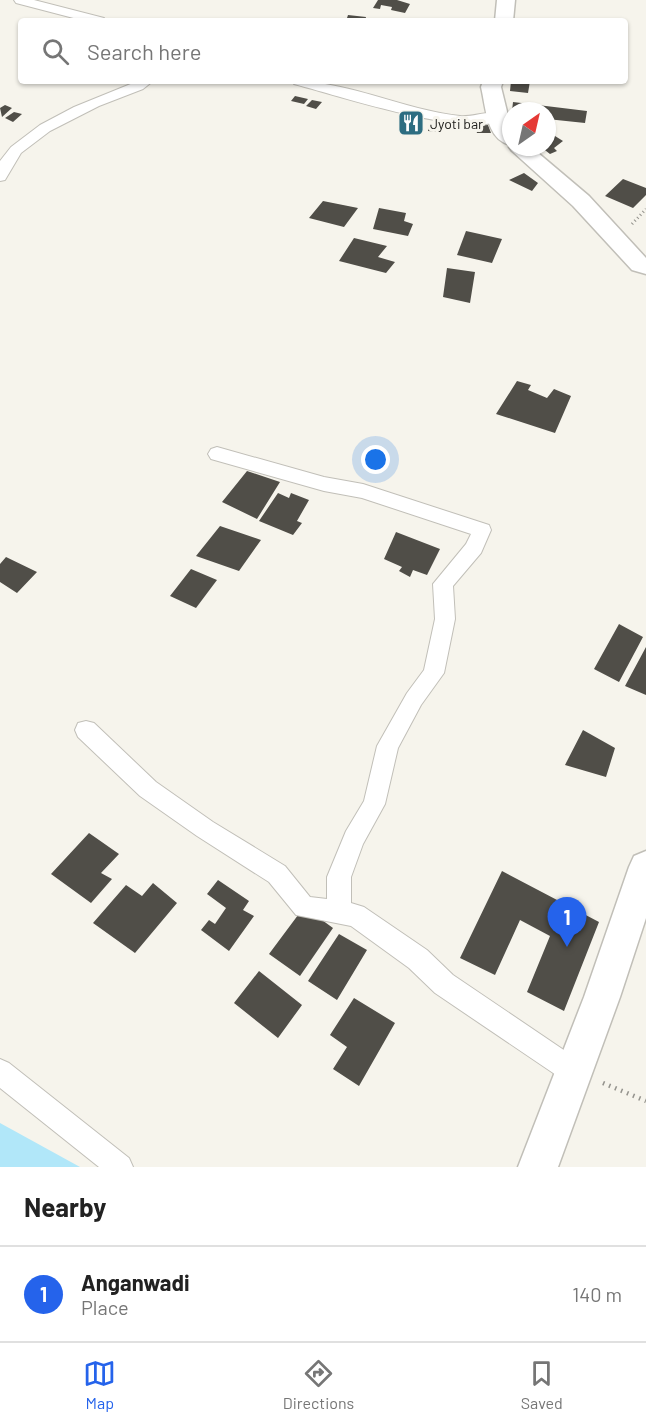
<!DOCTYPE html>
<html lang="en">
<head>
<meta charset="utf-8">
<style>
	body { margin:0; font-family:Barlow,sans-serif; background:#f6f6f6; color:#222 }
	.compass { position:absolute; left:502px; top:102px; width:54px; height:54px; border-radius:50%; background:#fff; box-shadow:0 2px 4px #0004; rotate:34deg }
	.you { position:absolute; left:376px; top:460px; width:21px; height:21px; margin:-15px; border:4px solid #fff; border-radius:50%; background:#1a73e8; box-shadow:0 0 0 9px #1a73e833 }
	.badge { display:grid; place-items:center; width:39px; height:39px; border-radius:50%; background:#2563eb; color:#fff; font-size:20px; font-weight:700 }
	.pin { position:absolute; translate:-50% -50px; filter:drop-shadow(0 2px 3px #0008) }
	.pin::after { content:''; position:absolute; top:32px; width:21px; height:18px; background:inherit; clip-path:polygon(0 0,100% 0,50% 100%) }
	.list { margin:0; padding:0; list-style:none }
	h2 { display:flex; justify-content:space-between; align-items:center; height:78px; margin:0; padding:0 24px; font-size:26px }
	h2 small { font-size:20px; font-weight:400; color:#767676 }
	.list li { display:grid; grid-template-columns:39px 1fr auto; gap:18px; align-items:center; box-sizing:border-box; height:96px; padding:0 24px; border-top:2px solid #e0e0e0 }
	.list b { display:block; font-size:22px; white-space:nowrap }
	.list p { margin:0; font-size:20px; white-space:nowrap; color:#767676 }
	.list em { font-size:20px; font-style:normal; color:#767676 }
	.icon { flex:none; width:33px; height:33px; fill:none; stroke:currentColor; stroke-width:2; stroke-linecap:round; stroke-linejoin:round }
	.map { position:relative; flex:none; width:646px; height:1167px; overflow:hidden }
	.search { position:absolute; background:#fff; box-shadow:0 2px 4px #0004; left:18px; right:18px; top:18px; height:66px; display:flex; align-items:center; gap:15px; box-sizing:border-box; padding:0 21px; border-radius:6px; color:#767676; font-size:22px }
	.sheet { height:174px; background:#fff }
	nav { display:flex; justify-content:space-around; align-items:center; box-sizing:border-box; height:84px; border-top:2px solid #e0e0e0; background:#fff; font-size:16px; color:#767676 }
	nav a { display:grid; justify-items:center; gap:3px }
	nav .on { color:#2563eb }
	.map>svg:first-child { display:block }
</style>
</head>
<body>
<div class="map">
<svg width="646" height="1167" viewBox="0 0 646 1167">
	<rect width="100%" height="100%" fill="#f6f4ec"/>
	<!-- water -->
	<path fill="#b1e7f9" d="M0,1123l80,44h-80z"/>
	<!-- building -->
	<path fill="#504e48" d="M378,0h19l13,4 -5,9 -14,-3 1,-3 -11,-2 -1,4 -7,-1z
		M348,15l18,2 -1,4h-19z
		M511,81h19l-2,12 -18,-2z
		M295,96l13,3 -4,5 -13,-3z
		M312,100l10,2 -6,7 -10,-3z
		M513,102l74,9 -2,12 -38,-4v-8h-35z
		M5,105l7,3 -10,9 -2,-9z
		M14,112l8,2 -9,8 -8,-4z
		M407,117l13,3 -5,9 -13,-2z
		M429,123l13,1 -1,8 -13,-1z
		M488,125l3,8h-14l-2,-7z
		M547,131l16,10 -9,7 3,3 -7,3 -9,-7h6z
		M524,173l14,10 -6,8 -23,-11z
		M623,179l23,9v7l-13,13 -28,-12z
		M323,201l35,7 -14,19 -35,-9z
		M379,208l27,5 -2,8 9,3 -5,12 -35,-7z
		M466,231l36,8 -10,24 -35,-8z
		M354,238l33,8 -9,11 17,5 -9,11 -47,-12z
		M447,268l28,4 -5,31 -27,-6z
		M517,381l14,4 -3,5 19,8 7,-9 17,7 -16,37 -59,-19z
		M247,471l33,11 -23,37 -35,-17z
		M278,493l11,5 2,-5 18,7 -12,21 5,2 -9,12 -34,-14z
		M220,526l41,14 -22,31 -43,-15z
		M396,532l44,17 -13,26 -14,-5 -3,7 -11,-6 3,-4 -18,-8z
		M6,557l31,15 -20,21 -17,-11v-18z
		M191,569l26,11 -21,28 -26,-12z
		M619,624l24,13 -24,45 -25,-13z
		M646,647v48l-21,-9z
		M583,730l32,18 -9,29 -41,-12z
		M89,833l30,21 -18,19 11,6 -21,24 -40,-29z
		M502,871l97,51 -35,89 -37,-19 23,-56 -30,-16 -25,55 -35,-17z
		M218,880l31,21 -6,9 11,6 -25,35 -28,-21 8,-10 6,4 11,-16 -19,-14z
		M153,883l24,20 -42,50 -42,-30 33,-38 16,11z
		M304,907l29,21 -33,48 -31,-22z
		M339,934l28,16 -30,50 -29,-19z
		M259,971l43,34 -24,33 -44,-35z
		M354,998l41,25 -36,63 -26,-17 14,-22 -17,-12z"/>
	<g fill="none" stroke-linecap="round" stroke-linejoin="round">
		<defs>
			<path id="minor" d="M14,0h20l70,18 2,3h-21l-69,-18z
				M138,81h15l-10,8 -44,17 -49,25 -29,22 -16,27 -5,1v-20l11,-14 29,-22 34,-18z
				M292,81c57,0 112,29 168,35 13,2 35,-9 45,1 -25,26 -175,-24 -211,-33z
				M217,447l107,30 39,7 126,41 2,5 -10,23 -28,33 2,33 -11,54 -23,32 -23,43 -13,56 -22,40 -12,33v26l13,4 63,43 26,25 130,88 4,9 -4,9 -9,4 -9,-4 -130,-88 -26,-25 -58,-42 -55,-11 -27,-33 -72,-46 -57,-40 -62,-59 -3,-7 3,-7 8,-2 8,2 62,59 57,40 72,44 25,31 17,2v-22l19,-46 18,-30 13,-55 30,-53 17,-23 11,-51 -2,-35 33,-40 5,-10 -109,-36 -38,-7 -113,-32 -3,-5 3,-5z
				M0,1059l9,4 120,95 4,9h-34l-99,-79z"/>
			<path id="secondary" d="M497,0h18l-2,21h-18z
				M483,81h20l-2,6 10,41v19h20l58,49 57,62v16l-14,-4 -59,-64 -61,-55 -3,-4 1,-2c-24,-6 -24,-38 -29,-58z
				M646,851v67l-26,79 -62,170h-40l66,-170 45,-130 5,-11z"/>
		</defs>
		<!-- minor casing -->
		<use href="#minor" stroke="#c1bfb8" stroke-width="2"/>
		<!-- secondary casing -->
		<use href="#secondary" stroke="#c1bfb8" stroke-width="3"/>
		<!-- path-far1 -->
		<path stroke="#93928c" stroke-width="3" stroke-dasharray="1 3" stroke-linecap="butt" d="M632,224l14,-15"/>
		<!-- path -->
		<path stroke="#93928c" stroke-width="4.5" stroke-dasharray="1.5 5" stroke-linecap="butt" d="M603,1083l43,18"/>
		<!-- minor -->
		<use href="#minor" fill="#fff" fill-rule="evenodd"/>
		<!-- secondary -->
		<use href="#secondary" fill="#fff" fill-rule="evenodd"/>
	</g>
	<!-- icons -->
	<defs>
		<symbol id="restaurant-square" viewBox="-11 -11 22 22"><rect x="-9" y="-9" width="18" height="18" rx="4" fill="#2d6d81" stroke="#f6f4ec"/><path d="M-5-6h1v4h1v-4h1v4h1v-4h1v5L-1.5 .5V6h-2V.5L-5-1ZM5-6V6H3V1.5H1.5Q1.5-4 5-6Z" fill="#fff"/></symbol>
	</defs>
	<g fill-rule="evenodd">
		<use href="#restaurant-square" x="396" y="108" width="30" height="30"/>
	</g>
	<g text-anchor="middle" dominant-baseline="central" stroke-width="6" stroke-linejoin="round" paint-order="stroke">
		<!-- far-poi labels -->
		<g font-size="14" fill="#21201d" stroke="#f6f4ec" text-anchor="start">
			<text x="430" y="123">Jyoti bar</text>
		</g>
	</g>
</svg>
<svg class="compass" viewBox="-18 -18 36 36"><path d="M0-13l5 13h-10z" fill="#e53935"/><path d="M0 13l5-13h-10z" fill="#767676"/></svg>
<div class="you"></div>
<div class="pin badge" style="left:567px;top:947px">1</div>
<div class="search"><svg class="icon" aria-label="search" viewBox="0 0 24 24"><circle cx="10" cy="10" r="6"/><path d="M15 15l6 6"/></svg>Search here</div>
</div>
<section class="sheet">
<h2>Nearby<small></small></h2>
<ul class="list">
<li><span class="badge">1</span><div><b>Anganwadi</b><p>Place</p></div><em>140 m</em></li>
</ul>
</section>
<nav>
<a class="on"><svg class="icon" aria-label="map" viewBox="0 0 24 24"><path d="M3 6l6-2 6 2 6-2v14l-6 2-6-2-6 2zM9 4v14M15 6v14"/></svg>Map</a>
<a><svg class="icon" aria-label="directions" viewBox="0 0 24 24"><path d="M12 3l9 9-9 9-9-9zM9 14v-3h6M13 9l2 2-2 2"/></svg>Directions</a>
<a><svg class="icon" aria-label="saved" viewBox="0 0 24 24"><path d="M7 4h10v16l-5-4-5 4z"/></svg>Saved</a>
</nav>
</body>
</html>
